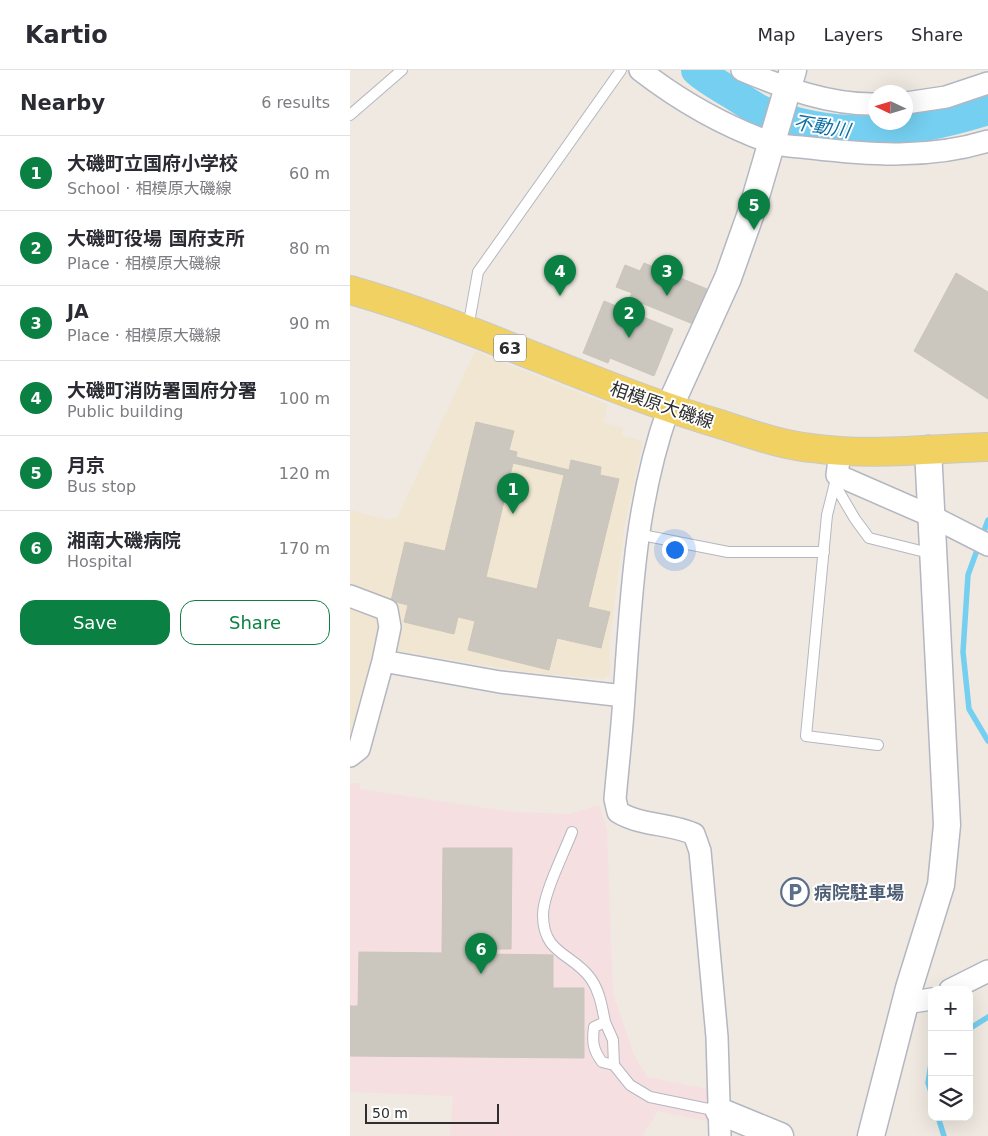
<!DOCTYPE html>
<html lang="en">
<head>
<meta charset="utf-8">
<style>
	body { margin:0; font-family:"DejaVu Sans","Noto Sans JP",sans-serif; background:#f2f2f3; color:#2b2b33 }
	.controls { position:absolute; right:15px; bottom:15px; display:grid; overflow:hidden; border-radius:10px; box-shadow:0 5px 20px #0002 }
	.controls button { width:45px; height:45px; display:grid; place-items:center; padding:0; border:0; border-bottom:1px solid #e1e1e2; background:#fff; color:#2b2b33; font:25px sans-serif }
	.compass { position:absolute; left:518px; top:15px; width:45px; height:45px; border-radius:50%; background:#fff; box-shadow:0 5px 20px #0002; rotate:274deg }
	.scale { position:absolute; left:15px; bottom:12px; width:134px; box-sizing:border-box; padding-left:5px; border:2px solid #2e2e2e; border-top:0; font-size:14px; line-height:18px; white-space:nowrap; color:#2e2e2e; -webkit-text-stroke:4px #fff; paint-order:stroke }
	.you { position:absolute; left:324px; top:479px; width:18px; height:18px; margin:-12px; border:4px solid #fff; border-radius:50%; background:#1a73e8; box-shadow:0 0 0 8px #1a73e833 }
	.badge { display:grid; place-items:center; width:32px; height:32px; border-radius:50%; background:#0b8043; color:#fff; font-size:16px; font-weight:700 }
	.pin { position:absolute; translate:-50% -41px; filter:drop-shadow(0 1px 2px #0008) }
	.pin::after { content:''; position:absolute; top:26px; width:18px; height:15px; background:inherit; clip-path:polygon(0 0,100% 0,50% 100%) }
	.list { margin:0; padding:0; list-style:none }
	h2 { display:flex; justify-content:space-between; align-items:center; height:65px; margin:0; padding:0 20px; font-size:21px }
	h2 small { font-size:16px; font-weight:400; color:#7c7c81 }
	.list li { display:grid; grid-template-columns:32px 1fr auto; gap:15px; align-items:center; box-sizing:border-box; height:75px; padding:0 20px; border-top:1px solid #e1e1e2 }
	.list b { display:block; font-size:19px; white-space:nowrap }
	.list p { margin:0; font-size:16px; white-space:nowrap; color:#7c7c81 }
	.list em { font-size:16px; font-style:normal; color:#7c7c81 }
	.actions { display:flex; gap:10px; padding:15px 20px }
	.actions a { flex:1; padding:11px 0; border:1px solid #0b8043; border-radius:15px; text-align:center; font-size:18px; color:#0b8043 }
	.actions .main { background:#0b8043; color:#fff }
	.icon { flex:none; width:28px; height:28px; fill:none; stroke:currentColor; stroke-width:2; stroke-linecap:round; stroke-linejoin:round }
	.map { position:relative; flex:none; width:638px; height:1066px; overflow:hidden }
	header { display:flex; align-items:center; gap:30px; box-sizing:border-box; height:70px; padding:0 25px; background:#fff; border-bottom:1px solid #e1e1e2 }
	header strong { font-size:24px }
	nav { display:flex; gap:28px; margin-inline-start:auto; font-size:18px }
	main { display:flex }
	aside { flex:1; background:#fff }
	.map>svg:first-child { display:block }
</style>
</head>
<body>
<header>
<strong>Kartio</strong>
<nav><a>Map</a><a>Layers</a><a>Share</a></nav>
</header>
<main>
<aside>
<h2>Nearby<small>6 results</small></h2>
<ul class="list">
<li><span class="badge">1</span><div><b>大磯町立国府小学校</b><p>School · 相模原大磯線</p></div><em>60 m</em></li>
<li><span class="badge">2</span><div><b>大磯町役場 国府支所</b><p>Place · 相模原大磯線</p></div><em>80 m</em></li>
<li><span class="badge">3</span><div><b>JA</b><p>Place · 相模原大磯線</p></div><em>90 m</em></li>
<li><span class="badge">4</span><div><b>大磯町消防署国府分署</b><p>Public building</p></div><em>100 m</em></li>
<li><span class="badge">5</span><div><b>月京</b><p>Bus stop</p></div><em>120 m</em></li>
<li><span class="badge">6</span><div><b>湘南大磯病院</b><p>Hospital</p></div><em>170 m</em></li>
</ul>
<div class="actions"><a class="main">Save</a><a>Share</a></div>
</aside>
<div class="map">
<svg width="638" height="1066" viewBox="0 0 638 1066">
	<rect width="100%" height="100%" fill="#efe9e1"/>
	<!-- education -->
	<path fill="#f0e6d1" d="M125,281l131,53 1,6 -4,12 20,6 -2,7 22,6 -19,88 -15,116 1,29 -6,5 -79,-7 -132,-22 2,-43 -45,-17v-80l37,10 10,-2z
		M0,532l24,11 5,8 1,11 -30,110z"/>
	<!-- medical -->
	<path fill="#f5dfe0" d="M0,713h10v6l152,23 58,2 29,-9 8,25 6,163 21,62 13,22 64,13v32l-53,-11 -16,25h-192l3,-40 -103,-4z"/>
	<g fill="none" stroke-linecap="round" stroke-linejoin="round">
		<!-- stream -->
		<path stroke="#75cff0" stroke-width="5.5" d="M638,450l-20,55 -5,77 6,57 19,32
			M619,959l19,-12
			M582,987l-4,26 4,12
			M588,1047l6,19"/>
		<!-- river -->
		<path stroke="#75cff0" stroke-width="32" d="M347,0c11,10 25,17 38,25 8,5 17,12 26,16 76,32 151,22 227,-2"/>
	</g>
	<!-- building -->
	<path fill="#cbc7bf" stroke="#cbc5ba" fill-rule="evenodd" d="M294,193l63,26 -14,35 -64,-26 3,-5 -16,-6 9,-22 15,6z
		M606,203l32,19v107l-74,-48z
		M254,231l69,28 -19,47 -44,-18 -2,5 -25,-10z
		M126,352l38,9 -5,19 8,2 -1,5 53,13 2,-10 30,7 -1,8 19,4 -31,128 22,5 -9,36 -44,-10 -8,32 -81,-20 7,-29 -17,-4 -4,17 -50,-12 4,-17 -17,-4 14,-59 40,9zM163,393l51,12 -27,114 -51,-12z
		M93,778h69l-1,101h-21v5l63,1v33h31v70l-234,-2v-50h8l1,-54 83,1z"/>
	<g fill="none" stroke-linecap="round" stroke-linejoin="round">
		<defs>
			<path id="service" d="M0,45l52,-45
				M118,258l10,-56 143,-202
				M487,405l-10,40 -21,221 72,9
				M485,415l20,34 14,19 64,16
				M287,464l91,18h96
				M222,762c-8,21 -29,62 -29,83 0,40 30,38 48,64 9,13 11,28 14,43
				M264,995l-12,-3c-9,-12 -10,-20 -8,-35l11,-5 8,18 1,25 16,20 20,12 68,14"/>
			<path id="minor" d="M290,0c40,31 82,55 129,72 13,5 28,4 42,6 59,7 119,11 177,-7
				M392,0c42,18 87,35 134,34
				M556,33l40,-6 42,-14
				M318,340c-33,93 -37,189 -44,287 -2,34 -6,68 -9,102l3,13c23,14 52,11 76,22l6,17 17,186 3,99
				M490,382l-3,23 94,41 57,29
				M0,526l37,14 3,17 -7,34
				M0,686l9,-7 24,-88 117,21 124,14
				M600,920l38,-19
				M555,933l27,-4"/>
			<path id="tertiary" d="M318,340l60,-132 23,-65 42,-143
				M369,1041l61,25
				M521,1066l38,-148 32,-103 6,-60 -19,-376"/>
			<path id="primary" d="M0,220c127,36 246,98 373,135 28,9 58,20 88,23 58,8 119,1 177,-1"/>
		</defs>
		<!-- service casing -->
		<use href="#service" stroke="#b4b7c1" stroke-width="12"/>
		<!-- minor casing -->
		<use href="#minor" stroke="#b4b7c1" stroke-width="24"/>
		<!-- tertiary casing -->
		<use href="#tertiary" stroke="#b4b7c1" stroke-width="29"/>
		<!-- primary casing -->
		<use href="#primary" stroke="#c9c9c9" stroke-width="30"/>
		<!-- service -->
		<use href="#service" stroke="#fff" stroke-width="10"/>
		<!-- minor -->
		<use href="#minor" stroke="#fff" stroke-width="21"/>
		<!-- tertiary -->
		<use href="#tertiary" stroke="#fff" stroke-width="26"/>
		<!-- primary -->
		<use href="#primary" stroke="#f2d163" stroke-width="28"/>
	</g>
	<!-- icons -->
	<defs>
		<symbol id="parking-ring" viewBox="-11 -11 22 22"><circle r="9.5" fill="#fff" stroke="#5c6f8a" stroke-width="1.5"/><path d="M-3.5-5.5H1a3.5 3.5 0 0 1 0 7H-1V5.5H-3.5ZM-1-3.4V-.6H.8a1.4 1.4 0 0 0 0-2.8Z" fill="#5c6f8a"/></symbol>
	</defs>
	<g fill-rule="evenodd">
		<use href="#parking-ring" x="429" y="806" width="32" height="32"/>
	</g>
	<g text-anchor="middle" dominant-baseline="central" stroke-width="4" stroke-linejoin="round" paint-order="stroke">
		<!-- shield labels -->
		<rect fill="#fff" stroke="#6d6d6d" stroke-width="1" x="144" y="264.5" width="32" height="27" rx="4"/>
		<g font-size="16" font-weight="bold" fill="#2e2e2e">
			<text x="160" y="278">63</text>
		</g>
		<!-- street labels -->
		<g font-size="18" fill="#2e2e2e" stroke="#fff">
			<text transform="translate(312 335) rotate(19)">相模原大磯線</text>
		</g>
		<!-- service labels -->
		<g font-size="18" font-weight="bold" fill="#4e5e75" stroke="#fff" text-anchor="start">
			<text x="464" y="822">病院駐車場</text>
		</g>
		<!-- water labels -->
		<g font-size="19" font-style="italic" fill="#0d6fa3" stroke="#fff">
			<text transform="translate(472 56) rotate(9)">不動川</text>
		</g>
	</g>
</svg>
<div class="controls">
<button>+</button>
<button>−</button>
<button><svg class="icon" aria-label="layers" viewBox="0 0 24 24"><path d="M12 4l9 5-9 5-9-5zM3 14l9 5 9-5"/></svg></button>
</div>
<svg class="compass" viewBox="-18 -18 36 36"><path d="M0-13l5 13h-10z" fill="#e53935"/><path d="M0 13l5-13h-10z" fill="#7c7c81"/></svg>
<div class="scale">50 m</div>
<div class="you"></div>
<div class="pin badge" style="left:163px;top:444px">1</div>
<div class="pin badge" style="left:279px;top:268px">2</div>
<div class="pin badge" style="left:317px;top:226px">3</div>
<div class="pin badge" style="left:210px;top:226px">4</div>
<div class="pin badge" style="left:404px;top:160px">5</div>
<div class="pin badge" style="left:131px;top:904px">6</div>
</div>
</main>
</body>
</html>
